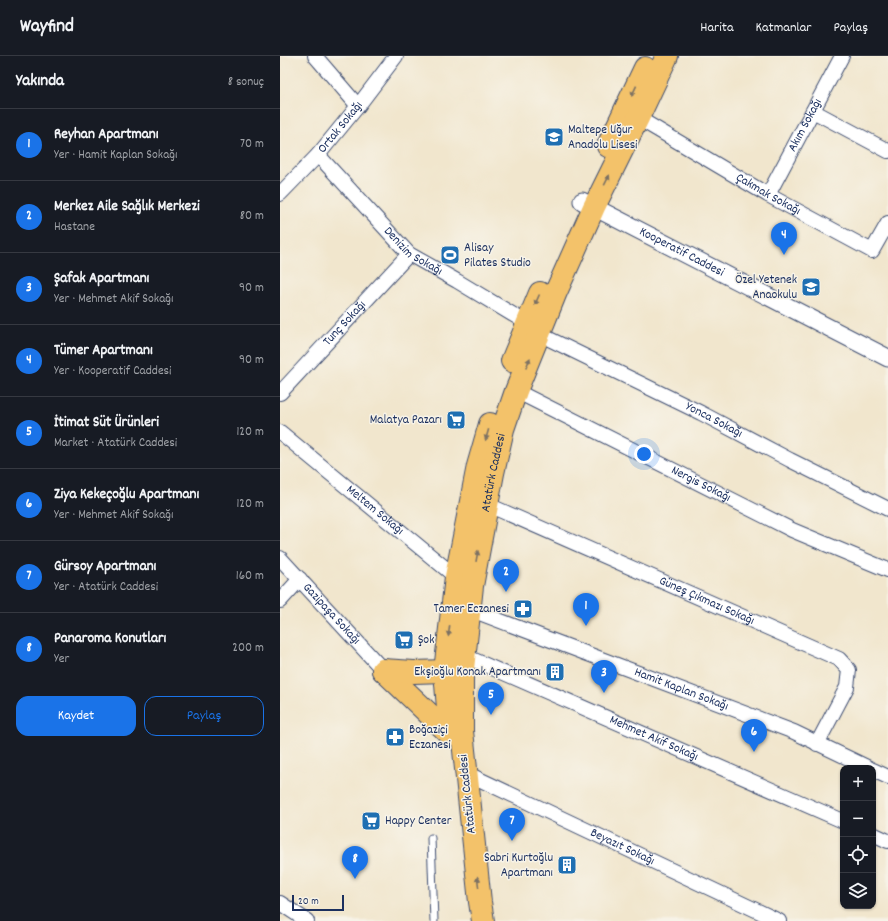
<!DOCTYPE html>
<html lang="tr">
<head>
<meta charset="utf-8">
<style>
	body { margin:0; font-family:Dekko,sans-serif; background:#242831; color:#f1f3f6 }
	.controls { position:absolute; right:12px; bottom:12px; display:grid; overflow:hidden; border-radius:8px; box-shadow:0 1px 3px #0004 }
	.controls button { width:36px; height:36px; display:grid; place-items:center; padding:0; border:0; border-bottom:1px solid #363941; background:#171b24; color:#f1f3f6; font:20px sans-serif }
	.scale { position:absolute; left:12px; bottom:10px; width:52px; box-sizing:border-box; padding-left:4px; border:2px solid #1b2f5e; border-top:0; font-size:11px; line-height:14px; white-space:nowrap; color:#1b2f5e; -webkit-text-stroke:3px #f7f3e8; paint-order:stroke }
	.you { position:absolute; left:364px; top:398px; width:14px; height:14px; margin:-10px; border:3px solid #fff; border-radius:50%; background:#1a73e8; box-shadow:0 0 0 6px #1a73e833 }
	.badge { display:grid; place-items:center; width:26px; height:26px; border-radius:50%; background:#1a73e8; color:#fff; font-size:13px; font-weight:700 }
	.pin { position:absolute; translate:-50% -33px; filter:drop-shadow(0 1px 2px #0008) }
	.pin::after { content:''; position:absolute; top:21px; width:14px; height:12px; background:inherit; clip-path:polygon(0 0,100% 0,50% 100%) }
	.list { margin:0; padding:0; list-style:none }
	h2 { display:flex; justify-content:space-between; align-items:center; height:52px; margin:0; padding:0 16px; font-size:17px }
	h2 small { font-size:13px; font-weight:400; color:#9ea1a6 }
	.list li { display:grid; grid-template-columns:26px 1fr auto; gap:12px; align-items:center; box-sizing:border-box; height:72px; padding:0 16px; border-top:1px solid #363941 }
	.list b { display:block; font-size:15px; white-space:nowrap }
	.list p { margin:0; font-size:13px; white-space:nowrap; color:#9ea1a6 }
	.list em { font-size:13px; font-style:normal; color:#9ea1a6 }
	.actions { display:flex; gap:8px; padding:12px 16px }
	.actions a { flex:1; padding:9px 0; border:1px solid #1a73e8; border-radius:12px; text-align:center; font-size:14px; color:#1a73e8 }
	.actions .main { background:#1a73e8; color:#fff }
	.icon { flex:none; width:22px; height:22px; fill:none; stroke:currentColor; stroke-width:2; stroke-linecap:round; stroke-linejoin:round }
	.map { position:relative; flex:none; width:608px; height:865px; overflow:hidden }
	header { display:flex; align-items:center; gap:24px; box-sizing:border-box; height:56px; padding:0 20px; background:#171b24; border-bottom:1px solid #363941 }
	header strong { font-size:19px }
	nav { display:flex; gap:22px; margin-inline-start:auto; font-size:14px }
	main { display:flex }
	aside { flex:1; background:#171b24 }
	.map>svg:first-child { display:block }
</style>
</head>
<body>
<header>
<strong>Wayfind</strong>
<nav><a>Harita</a><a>Katmanlar</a><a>Paylaş</a></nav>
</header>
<main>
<aside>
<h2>Yakında<small>8 sonuç</small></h2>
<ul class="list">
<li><span class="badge">1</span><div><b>Reyhan Apartmanı</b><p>Yer · Hamit Kaplan Sokağı</p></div><em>70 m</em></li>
<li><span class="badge">2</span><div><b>Merkez Aile Sağlık Merkezi</b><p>Hastane</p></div><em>80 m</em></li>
<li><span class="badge">3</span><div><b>Şafak Apartmanı</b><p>Yer · Mehmet Akif Sokağı</p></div><em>90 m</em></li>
<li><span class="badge">4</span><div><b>Tümer Apartmanı</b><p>Yer · Kooperatif Caddesi</p></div><em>90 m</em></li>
<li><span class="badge">5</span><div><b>İtimat Süt Ürünleri</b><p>Market · Atatürk Caddesi</p></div><em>120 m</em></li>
<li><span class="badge">6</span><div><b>Ziya Kekeçoğlu Apartmanı</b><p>Yer · Mehmet Akif Sokağı</p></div><em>120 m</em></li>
<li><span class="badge">7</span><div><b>Gürsoy Apartmanı</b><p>Yer · Atatürk Caddesi</p></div><em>160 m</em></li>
<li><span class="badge">8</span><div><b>Panaroma Konutları</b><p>Yer</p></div><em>200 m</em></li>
</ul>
<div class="actions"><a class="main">Kaydet</a><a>Paylaş</a></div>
</aside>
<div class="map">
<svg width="608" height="865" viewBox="0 0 608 865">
	<rect width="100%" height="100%" fill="#f7f3e8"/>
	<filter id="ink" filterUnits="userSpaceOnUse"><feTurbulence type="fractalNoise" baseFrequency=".025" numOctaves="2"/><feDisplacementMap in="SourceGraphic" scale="8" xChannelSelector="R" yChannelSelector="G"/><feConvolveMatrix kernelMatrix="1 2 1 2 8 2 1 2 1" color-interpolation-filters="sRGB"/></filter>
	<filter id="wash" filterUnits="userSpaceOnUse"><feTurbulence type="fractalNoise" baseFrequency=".012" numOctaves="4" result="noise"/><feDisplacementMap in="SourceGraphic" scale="16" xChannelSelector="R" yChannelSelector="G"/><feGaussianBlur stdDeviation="0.9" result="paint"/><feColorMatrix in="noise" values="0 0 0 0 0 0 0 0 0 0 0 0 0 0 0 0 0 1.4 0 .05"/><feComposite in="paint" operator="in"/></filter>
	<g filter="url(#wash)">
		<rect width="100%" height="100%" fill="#f1e6cd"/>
	</g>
	<g filter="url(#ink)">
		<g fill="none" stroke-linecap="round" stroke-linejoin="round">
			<defs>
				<path id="service" d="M151,782l3,83"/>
				<g id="minor">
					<path d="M35,0l43,50"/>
					<path d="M533,55l75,40"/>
					<path id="s1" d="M358,62l130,77 104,56 16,-28"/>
					<path id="s2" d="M38,99l91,99 48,27 70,42"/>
					<path id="s3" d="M0,138l38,-39 40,-49 38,-50"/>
					<path id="s4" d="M488,139l74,-139"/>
					<path id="s5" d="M259,278l162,79 89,47 98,49"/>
					<path id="s6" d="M236,335l276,139 96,40"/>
					<path id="s7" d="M0,337l129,-139"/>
					<path id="s8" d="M0,376l176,145 5,3"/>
					<path id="s9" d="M206,448l353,155 10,11 -2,17 -30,57"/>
					<path id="s10" d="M0,502l103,112"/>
					<path d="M0,545l20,-22"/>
					<path id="s11" d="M189,553l325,123 75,36"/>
					<path id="s12" d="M185,600l378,165"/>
					<path d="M593,714l15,7"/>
					<path id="s13" d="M186,717l313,148"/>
					<path d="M593,778l15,7"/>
					<path d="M0,847l27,18"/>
				</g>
				<g id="tertiary">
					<path id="s14" d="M302,145l306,157"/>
				</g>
				<g id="primary">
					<path d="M328,90l37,-78"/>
					<path d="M232,305l28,-68"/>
					<path d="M103,614l67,64"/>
					<path d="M103,614l31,2 31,-1 14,6"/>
					<path d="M169,665l-4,-50 11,-94 22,-111 12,-42"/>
					<path id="s15" d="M203,865l-3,-19 -18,-171v-53l10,-92 21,-113 10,-44 13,-38 40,-99 38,-85 44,-89 29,-62"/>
				</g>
			</defs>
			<!-- service casing -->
			<use href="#service" stroke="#3b4a6f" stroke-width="9"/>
			<!-- minor casing -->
			<use href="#minor" stroke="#3b4a6f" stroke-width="16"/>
			<!-- tertiary casing -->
			<use href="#tertiary" stroke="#3b4a6f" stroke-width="19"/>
			<!-- primary casing -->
			<use href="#primary" stroke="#3b4a6f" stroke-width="24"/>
			<!-- service -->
			<use href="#service" stroke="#fff" stroke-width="7"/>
			<!-- minor -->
			<use href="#minor" stroke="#fff" stroke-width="14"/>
			<!-- tertiary -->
			<use href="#tertiary" stroke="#fff" stroke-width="17"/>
			<!-- primary -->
			<use href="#primary" stroke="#f3c26a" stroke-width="22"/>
		</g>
		<!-- one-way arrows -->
		<defs><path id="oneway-solid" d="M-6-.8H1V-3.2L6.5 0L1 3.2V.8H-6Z"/></defs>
		<g fill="#7c7163">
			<use href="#oneway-solid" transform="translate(354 35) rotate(115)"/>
			<use href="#oneway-solid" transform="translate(327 124) rotate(-63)"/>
			<use href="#oneway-solid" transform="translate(257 244) rotate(114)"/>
			<use href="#oneway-solid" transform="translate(248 307) rotate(-68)"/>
			<use href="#oneway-solid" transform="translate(207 379) rotate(106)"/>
			<use href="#oneway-solid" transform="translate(197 500) rotate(-80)"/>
			<use href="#oneway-solid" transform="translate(169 575) rotate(97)"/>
			<use href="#oneway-solid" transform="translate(198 826) rotate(-96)"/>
		</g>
	</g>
	<!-- icons -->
	<defs>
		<symbol id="school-square" viewBox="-11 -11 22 22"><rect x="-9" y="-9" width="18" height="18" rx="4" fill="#1f6fb2" stroke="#f7f3e8"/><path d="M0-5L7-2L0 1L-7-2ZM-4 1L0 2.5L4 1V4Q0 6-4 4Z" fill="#fff"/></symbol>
		<symbol id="stadium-square" viewBox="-11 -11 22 22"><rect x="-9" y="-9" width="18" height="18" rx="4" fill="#1f6fb2" stroke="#f7f3e8"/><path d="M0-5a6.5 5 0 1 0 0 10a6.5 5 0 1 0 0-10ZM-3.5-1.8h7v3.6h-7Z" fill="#fff"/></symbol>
		<symbol id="supermarket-square" viewBox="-11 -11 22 22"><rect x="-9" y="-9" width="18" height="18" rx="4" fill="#1f6fb2" stroke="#f7f3e8"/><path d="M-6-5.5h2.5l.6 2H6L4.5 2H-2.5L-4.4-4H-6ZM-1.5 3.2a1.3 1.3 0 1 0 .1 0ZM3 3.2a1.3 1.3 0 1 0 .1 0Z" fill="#fff"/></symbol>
		<symbol id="pharmacy-square" viewBox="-11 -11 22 22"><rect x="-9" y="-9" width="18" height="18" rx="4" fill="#1f6fb2" stroke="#f7f3e8"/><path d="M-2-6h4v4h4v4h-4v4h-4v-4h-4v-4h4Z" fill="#fff"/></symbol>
		<symbol id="building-square" viewBox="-11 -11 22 22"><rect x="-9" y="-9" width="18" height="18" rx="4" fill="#1f6fb2" stroke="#f7f3e8"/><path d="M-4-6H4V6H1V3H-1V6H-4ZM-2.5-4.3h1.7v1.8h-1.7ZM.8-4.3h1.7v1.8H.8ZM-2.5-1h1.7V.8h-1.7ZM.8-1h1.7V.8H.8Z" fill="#fff"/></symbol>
	</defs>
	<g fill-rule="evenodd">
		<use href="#school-square" x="263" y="70" width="22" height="22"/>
		<use href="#stadium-square" x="159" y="188" width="22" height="22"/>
		<use href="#school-square" x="520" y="220" width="22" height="22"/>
		<use href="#supermarket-square" x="165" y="353" width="22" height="22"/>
		<use href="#pharmacy-square" x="232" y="542" width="22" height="22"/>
		<use href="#supermarket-square" x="113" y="573" width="22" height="22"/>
		<use href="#building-square" x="264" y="605" width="22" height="22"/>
		<use href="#pharmacy-square" x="104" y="670" width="22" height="22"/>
		<use href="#supermarket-square" x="80" y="754" width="22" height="22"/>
		<use href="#building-square" x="276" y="798" width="22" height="22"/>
	</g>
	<g text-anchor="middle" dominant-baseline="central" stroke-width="3" stroke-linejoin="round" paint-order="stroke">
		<!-- street labels -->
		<g font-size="13" fill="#1b2f5e" stroke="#f7f3e8">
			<text stroke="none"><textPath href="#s4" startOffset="79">Akım Sokağı</textPath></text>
			<text stroke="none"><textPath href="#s3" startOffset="90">Ortak Sokağı</textPath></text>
			<text stroke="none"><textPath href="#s1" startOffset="151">Çakmak Sokağı</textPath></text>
			<text stroke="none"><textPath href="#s2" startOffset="136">Denizim Sokağı</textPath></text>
			<text stroke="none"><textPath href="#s14" startOffset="112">Kooperatif Caddesi</textPath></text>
			<text stroke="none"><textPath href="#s7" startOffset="95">Tunç Sokağı</textPath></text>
			<text stroke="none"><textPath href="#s5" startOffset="195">Yonca Sokağı</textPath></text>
			<text stroke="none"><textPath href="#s15" startOffset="452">Atatürk Caddesi</textPath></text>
			<text stroke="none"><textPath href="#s6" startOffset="207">Nergis Sokağı</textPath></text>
			<text stroke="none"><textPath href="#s8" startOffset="123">Meltem Sokağı</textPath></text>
			<text stroke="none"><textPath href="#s9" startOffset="241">Güneş Çıkmazı Sokağı</textPath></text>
			<text stroke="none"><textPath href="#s10" startOffset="76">Gazipaşa Sokağı</textPath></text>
			<text stroke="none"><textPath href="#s11" startOffset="227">Hamit Kaplan Sokağı</textPath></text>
			<text stroke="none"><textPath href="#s12" startOffset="206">Mehmet Akif Sokağı</textPath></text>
			<text transform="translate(188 738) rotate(-96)">Atatürk Caddesi</text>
			<text stroke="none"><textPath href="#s13" startOffset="173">Beyazıt Sokağı</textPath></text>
		</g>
		<!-- poi labels -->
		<g font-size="13" fill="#1b2f5e" stroke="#f7f3e8" text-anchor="start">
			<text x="288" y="74">Maltepe Uğur<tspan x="288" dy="15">Anadolu Lisesi</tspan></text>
			<text x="184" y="192">Alisay<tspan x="184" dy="15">Pilates Studio</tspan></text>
			<text x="517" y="224" text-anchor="end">Özel Yetenek<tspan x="517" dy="15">Anaokulu</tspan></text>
			<text x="162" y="364" text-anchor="end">Malatya Pazarı</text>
			<text x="229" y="553" text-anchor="end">Tamer Eczanesi</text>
			<text x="138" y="584">Şok</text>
			<text x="261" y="616" text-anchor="end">Ekşioğlu Konak Apartmanı</text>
			<text x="129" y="674">Boğaziçi<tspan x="129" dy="15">Eczanesi</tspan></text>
			<text x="105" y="765">Happy Center</text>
			<text x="273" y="802" text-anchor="end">Sabri Kurtoğlu<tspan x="273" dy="15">Apartmanı</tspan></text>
		</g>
	</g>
</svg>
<div class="controls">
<button>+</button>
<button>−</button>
<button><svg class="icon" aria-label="locate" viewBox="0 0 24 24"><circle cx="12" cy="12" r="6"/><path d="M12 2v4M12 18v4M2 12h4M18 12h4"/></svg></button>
<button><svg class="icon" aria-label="layers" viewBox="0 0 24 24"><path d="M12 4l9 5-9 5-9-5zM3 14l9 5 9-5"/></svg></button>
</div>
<div class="scale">20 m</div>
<div class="you"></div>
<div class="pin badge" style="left:306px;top:570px">1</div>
<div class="pin badge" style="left:226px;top:536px">2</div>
<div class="pin badge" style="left:324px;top:637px">3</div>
<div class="pin badge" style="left:504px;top:199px">4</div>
<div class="pin badge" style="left:211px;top:659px">5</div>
<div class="pin badge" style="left:474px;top:696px">6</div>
<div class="pin badge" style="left:232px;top:785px">7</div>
<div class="pin badge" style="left:75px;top:823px">8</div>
</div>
</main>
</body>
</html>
